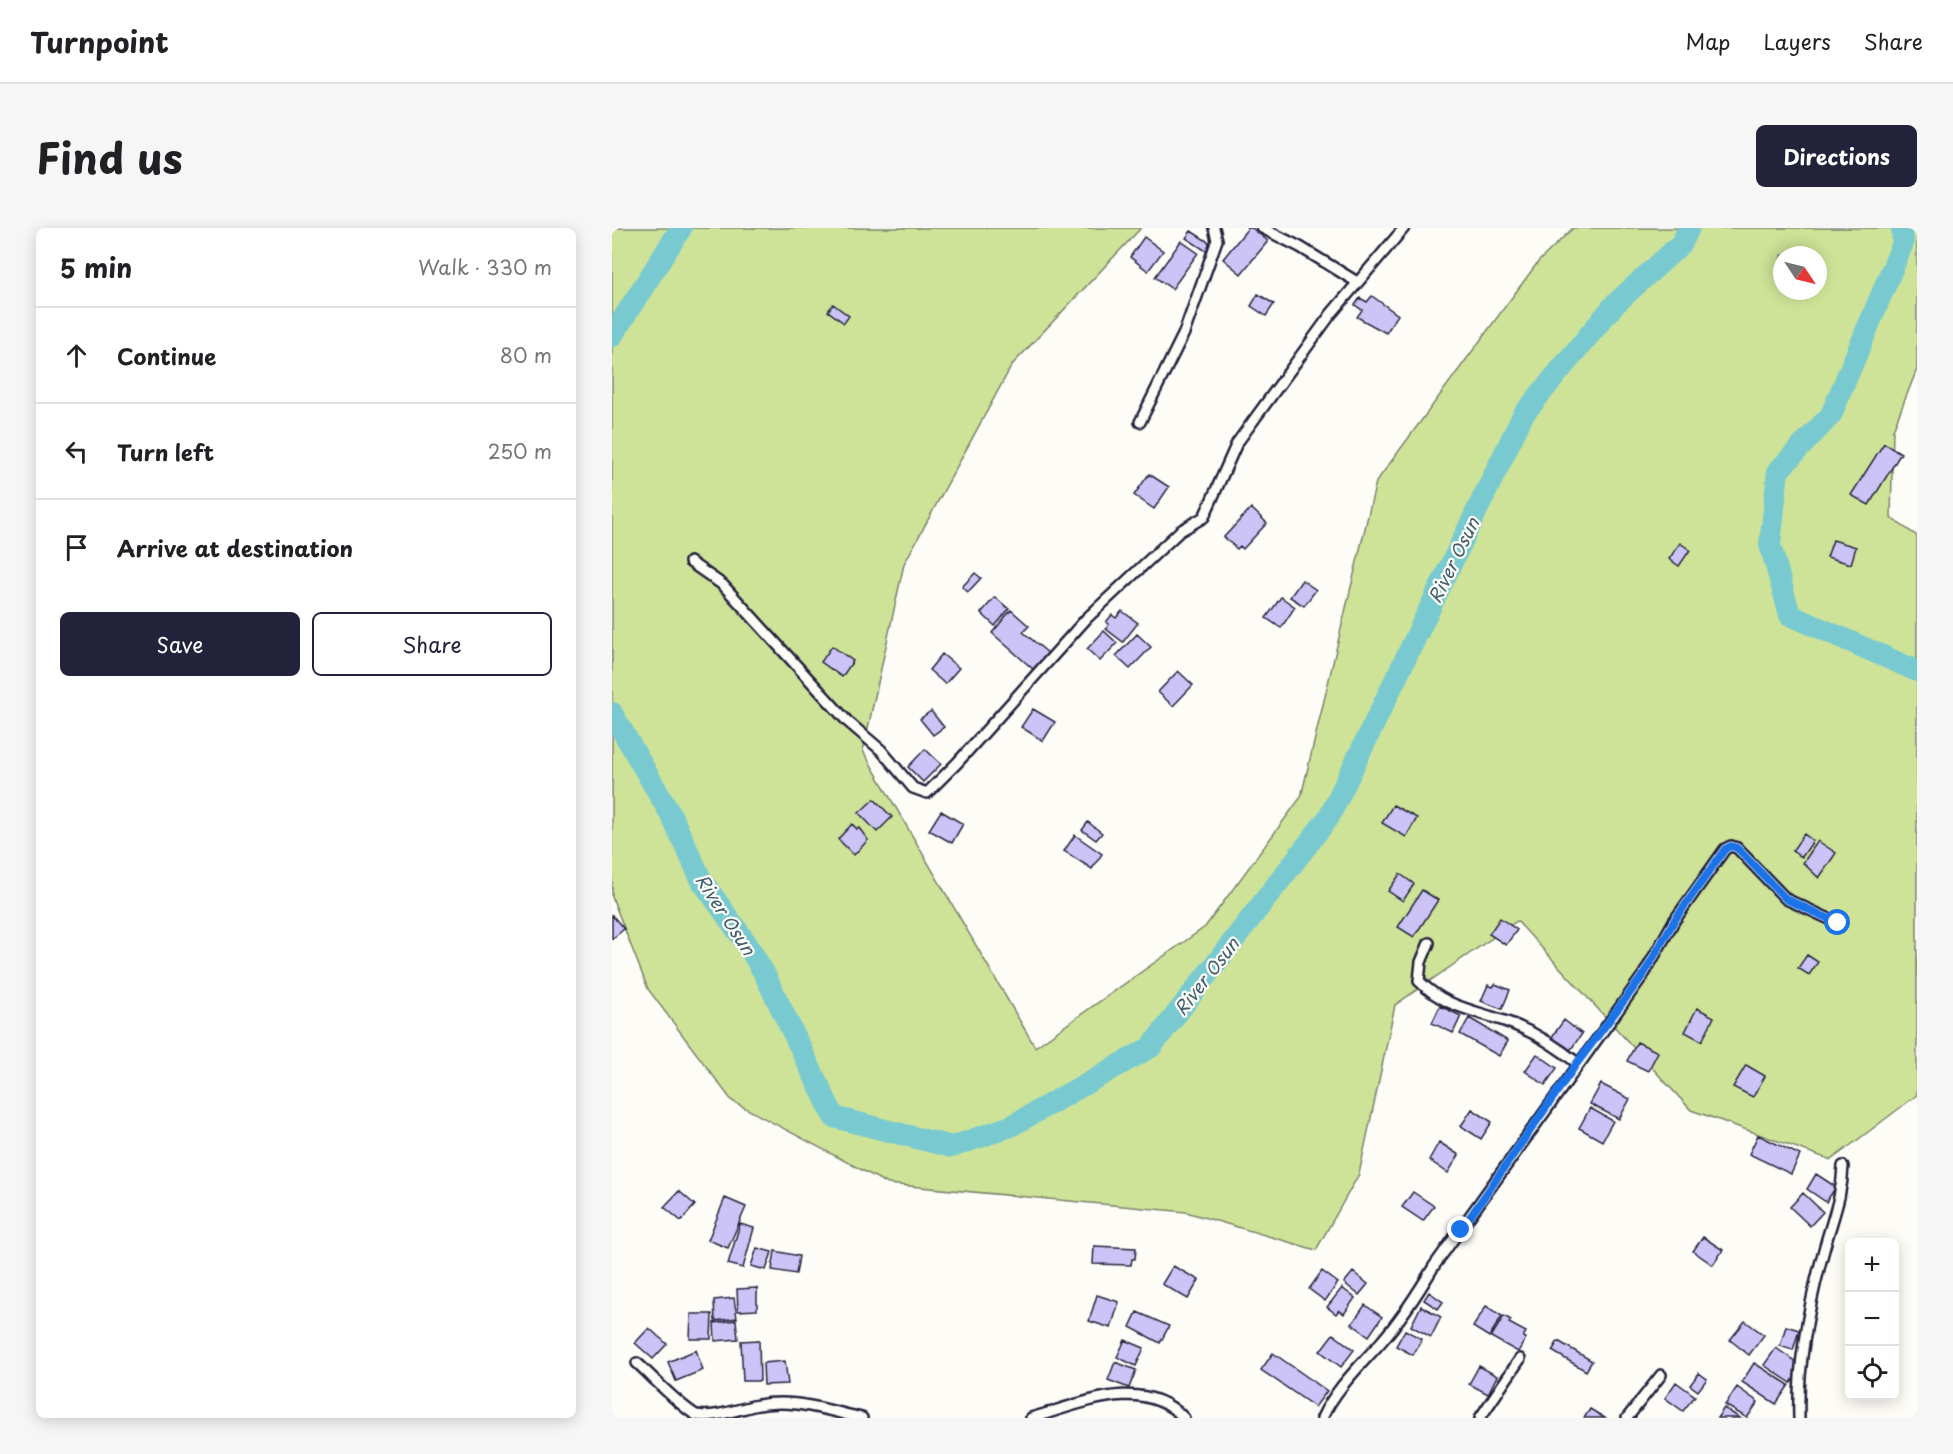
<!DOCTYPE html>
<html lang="en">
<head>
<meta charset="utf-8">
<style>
	body { margin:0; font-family:"Playpen Sans",sans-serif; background:#f6f6f6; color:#202124 }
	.controls { position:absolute; right:18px; bottom:18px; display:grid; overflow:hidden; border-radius:9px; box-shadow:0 3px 15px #0003 }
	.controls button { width:54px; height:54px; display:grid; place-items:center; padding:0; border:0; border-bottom:2px solid #e0e0e0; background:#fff; color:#202124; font:30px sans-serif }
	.compass { position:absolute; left:1161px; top:18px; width:54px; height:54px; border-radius:50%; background:#fff; box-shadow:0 3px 15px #0003; rotate:125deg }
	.stop { position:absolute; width:18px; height:18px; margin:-14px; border:4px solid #1a73e8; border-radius:50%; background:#fff }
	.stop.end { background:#1a73e8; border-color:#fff; box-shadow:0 2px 6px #0008 }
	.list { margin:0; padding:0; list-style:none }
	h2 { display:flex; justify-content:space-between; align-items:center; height:78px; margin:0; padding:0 24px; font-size:26px }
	h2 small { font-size:20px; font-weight:400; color:#757577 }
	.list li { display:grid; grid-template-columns:39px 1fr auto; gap:18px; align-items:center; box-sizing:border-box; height:96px; padding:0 24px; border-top:2px solid #e0e0e0 }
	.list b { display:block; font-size:22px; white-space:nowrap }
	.list em { font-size:20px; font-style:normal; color:#757577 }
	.actions { display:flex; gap:12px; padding:18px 24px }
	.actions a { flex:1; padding:14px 0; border:2px solid #22223b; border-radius:9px; text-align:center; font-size:21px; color:#22223b }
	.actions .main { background:#22223b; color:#fff }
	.icon { flex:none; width:33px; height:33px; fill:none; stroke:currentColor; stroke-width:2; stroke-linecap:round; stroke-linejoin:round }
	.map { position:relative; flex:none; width:1305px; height:1190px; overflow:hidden; border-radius:9px }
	header { display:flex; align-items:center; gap:36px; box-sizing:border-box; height:84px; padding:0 30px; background:#fff; border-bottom:2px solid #e0e0e0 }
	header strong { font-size:28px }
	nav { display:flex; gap:33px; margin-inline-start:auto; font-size:21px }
	.intro { display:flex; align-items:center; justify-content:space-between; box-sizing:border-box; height:144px; padding:0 36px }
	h1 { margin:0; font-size:42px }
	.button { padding:15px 27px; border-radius:9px; background:#22223b; color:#fff; font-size:21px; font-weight:700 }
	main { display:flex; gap:36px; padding:0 36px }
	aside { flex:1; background:#fff; border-radius:9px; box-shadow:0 3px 15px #0003 }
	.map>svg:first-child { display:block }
</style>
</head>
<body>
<header>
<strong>Turnpoint</strong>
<nav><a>Map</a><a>Layers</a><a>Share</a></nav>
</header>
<div class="intro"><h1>Find us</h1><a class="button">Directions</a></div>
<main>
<aside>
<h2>5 min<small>Walk · 330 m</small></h2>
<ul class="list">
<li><svg class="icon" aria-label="ahead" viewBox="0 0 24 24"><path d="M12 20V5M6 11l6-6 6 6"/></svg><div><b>Continue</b></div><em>80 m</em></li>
<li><svg class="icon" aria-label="left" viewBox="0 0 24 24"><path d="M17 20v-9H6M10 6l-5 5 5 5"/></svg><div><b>Turn left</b></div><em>250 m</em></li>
<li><svg class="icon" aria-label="arrive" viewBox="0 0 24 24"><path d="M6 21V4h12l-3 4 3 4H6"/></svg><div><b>Arrive at destination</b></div></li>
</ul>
<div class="actions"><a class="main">Save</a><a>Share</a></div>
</aside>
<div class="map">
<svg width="1305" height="1190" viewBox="0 0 1305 1190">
	<rect width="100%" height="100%" fill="#fdfcf7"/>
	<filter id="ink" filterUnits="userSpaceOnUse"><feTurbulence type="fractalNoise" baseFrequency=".0167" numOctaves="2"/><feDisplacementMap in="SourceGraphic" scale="12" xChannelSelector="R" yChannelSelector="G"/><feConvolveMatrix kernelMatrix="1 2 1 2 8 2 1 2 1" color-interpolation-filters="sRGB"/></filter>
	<g filter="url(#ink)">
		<!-- green -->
		<path fill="#cfe398" stroke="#78826a" stroke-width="1.5" fill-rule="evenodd" d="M0,0h529l-129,137 -108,199 -41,187 172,296 170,-120 96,-130 75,-315 162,-220 35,-34h344v141l-24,61 -2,88 26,18v559l-86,65 -140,-50 -174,-189 -122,84 -36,169 -43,76 -130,-38 -298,-28 -156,-83 -84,-112 -36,-92zM1170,27h36v36h-36z"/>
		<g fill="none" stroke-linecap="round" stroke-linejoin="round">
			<!-- river -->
			<path stroke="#79cad0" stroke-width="22" d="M1290,0l1,15 -72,172 -53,56 -8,74 20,70 127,56
				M0,108l69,-108
				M0,485l59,102 31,66 45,63 17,29 70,144 118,30 59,-21 140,-79 178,-230 194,-402 91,-110 67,-61 8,-16"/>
		</g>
		<!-- building -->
		<path fill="#ccc4f6" stroke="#22223b" stroke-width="1.5" d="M636,0h4l16,13 -27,33 -18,-15z
			M579,3l19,12 -4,8 -20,-13z
			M532,9l19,14 -15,20 -18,-14z
			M569,13l17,12 -26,36 -17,-12z
			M646,66l16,10 -8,12 -15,-10z
			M760,68l26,19 -12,18 -29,-16 5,-7 -7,-5 5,-7 7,4z
			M221,76l16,12 -5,7 -16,-12z
			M1272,215l17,10 -32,52 -18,-10z
			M537,246l20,13 -15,22 -20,-14z
			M639,280l16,15 -24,26 -3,-3 -3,3 -13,-12z
			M1221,312l23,7 -5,17 -24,-7z
			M1068,315l10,7 -11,16 -10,-7z
			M363,345l6,5 -13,14 -6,-5z
			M690,352l14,10 -12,16 -14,-9z
			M383,369l14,12 -14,17 -14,-13z
			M669,369l14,10 -14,21 -15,-10z
			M399,382l18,16 -6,6 25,21 -14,17 -42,-37z
			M510,383l16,12 -15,19 -17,-13 3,-5 -3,-2 6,-7 4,3z
			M492,403l13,12 -17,18 -13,-12z
			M525,406l14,13 -21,22 -14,-13z
			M220,418l21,15 -11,16 -21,-15z
			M330,426l17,14 -14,16 -16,-14z
			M566,443l15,14 -20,21 -15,-14z
			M421,481l22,13 -12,19 -22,-14z
			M319,483l13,16 -11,8 -13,-16z
			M313,521l16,15 -18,18 -15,-15z
			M262,571l18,18 -15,15 -18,-19z
			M781,577l24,13 -11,19 -24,-14z
			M329,583l22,13 -11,19 -23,-13z
			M476,594l14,11 -6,7 -14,-10z
			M240,596l5,5 2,-1 9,12 -14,15 -16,-16z
			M1192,606l9,7 -11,16 -10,-6z
			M463,607l27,19 -10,15 -28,-18z
			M1206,613l18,12 -17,25 -16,-15z
			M788,646l14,10 -11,17 -15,-10z
			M810,662l16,10 -24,37 -16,-10z
			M0,687l12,14 -12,10z
			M888,690l17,12 -11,15 -17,-11z
			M1195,727l11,7 -9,13 -11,-7z
			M883,756l15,6 -8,19 -21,-8 7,-16 5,2z
			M828,778l21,10 -8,17 -21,-10z
			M1085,780l17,9 -12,24 -17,-9z
			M857,790l39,23 -9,15 -39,-22z
			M952,792l18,14 -13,18 -18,-14z
			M1025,814l21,10 -10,19 -21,-10z
			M925,826l20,14 -12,17 -20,-14z
			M1134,837l19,11 -12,21 -20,-10z
			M989,856l29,15 -11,20 -29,-15z
			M978,880l23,13 -11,20 -23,-13z
			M860,881l20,13 -11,17 -20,-13z
			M1146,907l42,20 -9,19 -42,-20z
			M827,914l20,13 -11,18 -19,-13z
			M1204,946l20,13 -10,15 -19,-13z
			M67,963l16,14 -14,16 -17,-14z
			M801,964l21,14 -11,15 -21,-14z
			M1191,965l20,19 -13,14 -20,-19z
			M113,970l21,9 -18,41 -20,-8z
			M128,996l14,4 -11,40 -15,-4z
			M1091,1009l20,13 -10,15 -20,-14z
			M482,1018l42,2 -1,11h-3l-1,6 -38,-1z
			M145,1020l15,4 -6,18 -15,-4z
			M163,1023l24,5 -3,18 -24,-4z
			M561,1038l26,14 -11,19 -26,-15z
			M710,1043l16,12 -13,18 -16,-12z
			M741,1044l15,12 -9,11 -15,-12z
			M145,1060v22l-19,1 -1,-22z
			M730,1060l13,10 -11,16 -5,-4 -3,4 -9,-7z
			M817,1064l14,10 -5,7 -14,-9z
			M485,1067l22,7 -8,26 -22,-7z
			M122,1070l3,20 -22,3 -1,-21z
			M753,1077l17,12 -13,19 -17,-12z
			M809,1078l20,11 -10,20 -20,-11z
			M874,1078l16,10 -13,21 -16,-10z
			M525,1084l32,14 -9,17 -30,-16z
			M79,1086h21l-1,25h-21z
			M892,1088l7,4 -2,3 17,9 -3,5 3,1 -8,14 -27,-15z
			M124,1092l2,19 -23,2 -1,-18z
			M1133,1093l19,14 -15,20 -19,-15z
			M1174,1098l13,4 -6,20 -13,-4z
			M37,1100l18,16 -14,15 -18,-16z
			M793,1102l17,9 -9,16 -17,-9z
			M721,1106l21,16 -13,17 -21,-16z
			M147,1112l1,41h-17l-2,-40z
			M513,1112l19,8 -8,18 -19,-9z
			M946,1113l34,20 -6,10 -34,-20z
			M1164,1120l26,18 -11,17 -27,-18z
			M84,1122l7,20 -27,11 -8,-19z
			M661,1125l54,38 -12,16 -54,-37z
			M173,1133l3,23 -24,1 -1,-22z
			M503,1134l21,8 -7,18 -21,-8z
			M1142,1135l35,22 -13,19 -34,-22z
			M867,1138l18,10 -9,18 -19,-10z
			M1087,1145l8,6 -9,12 -8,-6z
			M1064,1154l19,14 -12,15 -18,-13z
			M1125,1159l21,15 -11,16 -22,-13z
			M1112,1180l16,10h-23z
			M978,1181l15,9h-21z"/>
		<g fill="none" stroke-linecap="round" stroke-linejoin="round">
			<defs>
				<path id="street" d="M650,0l38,19 57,35
					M528,194l44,-89 33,-93 -3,-12
					M78,334l33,23 124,136 34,29 32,38 14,5 30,-30 130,-145 93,-87 24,-14 33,-74 94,-129 73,-86
					M817,715l-8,19 -2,19c22,22 44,27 73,36 31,9 61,26 85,46
					M25,1135c18,16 38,39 59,52 18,3 40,-5 57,-9 38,-9 72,4 109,12
					M419,1190c48,-13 111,-44 153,0
					M710,1190c14,-30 38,-52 59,-76 21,-24 37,-49 53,-76l210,-292 30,-53 51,-72 6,-3 6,2 49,51 52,24
					M868,1190l40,-59
					M1015,1190l34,-43
					M1187,1190c-2,-56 11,-118 26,-172 8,-29 17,-49 18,-80"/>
			</defs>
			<!-- street casing -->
			<use href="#street" stroke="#22223b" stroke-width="14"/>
			<!-- street -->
			<use href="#street" stroke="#fdfcf7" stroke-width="9"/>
		</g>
	</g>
	<g fill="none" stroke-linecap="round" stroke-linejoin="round" filter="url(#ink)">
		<!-- route -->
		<path stroke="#1a73e8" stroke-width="8" d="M849,1002l116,-167 67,-89 30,-53 51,-72 6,-3 6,2 49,51 52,24"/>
	</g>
	<g text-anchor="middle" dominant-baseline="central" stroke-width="4.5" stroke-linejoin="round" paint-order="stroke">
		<!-- water labels -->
		<g font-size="18" font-style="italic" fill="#405d6f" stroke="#fdfcf7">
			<text transform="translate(841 332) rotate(-64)">River Osun</text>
			<text transform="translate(114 686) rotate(57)">River Osun</text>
			<text transform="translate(594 748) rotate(-52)">River Osun</text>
		</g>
	</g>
</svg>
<div class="controls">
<button>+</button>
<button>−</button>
<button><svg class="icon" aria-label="locate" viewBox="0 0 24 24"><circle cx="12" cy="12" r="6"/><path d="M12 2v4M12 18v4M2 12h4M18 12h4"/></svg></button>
</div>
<svg class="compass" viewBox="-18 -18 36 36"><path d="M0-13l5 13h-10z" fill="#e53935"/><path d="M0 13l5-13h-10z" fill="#757577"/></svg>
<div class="stop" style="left:1226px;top:695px"></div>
<div class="stop end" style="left:849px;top:1002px"></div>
</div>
</main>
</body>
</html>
